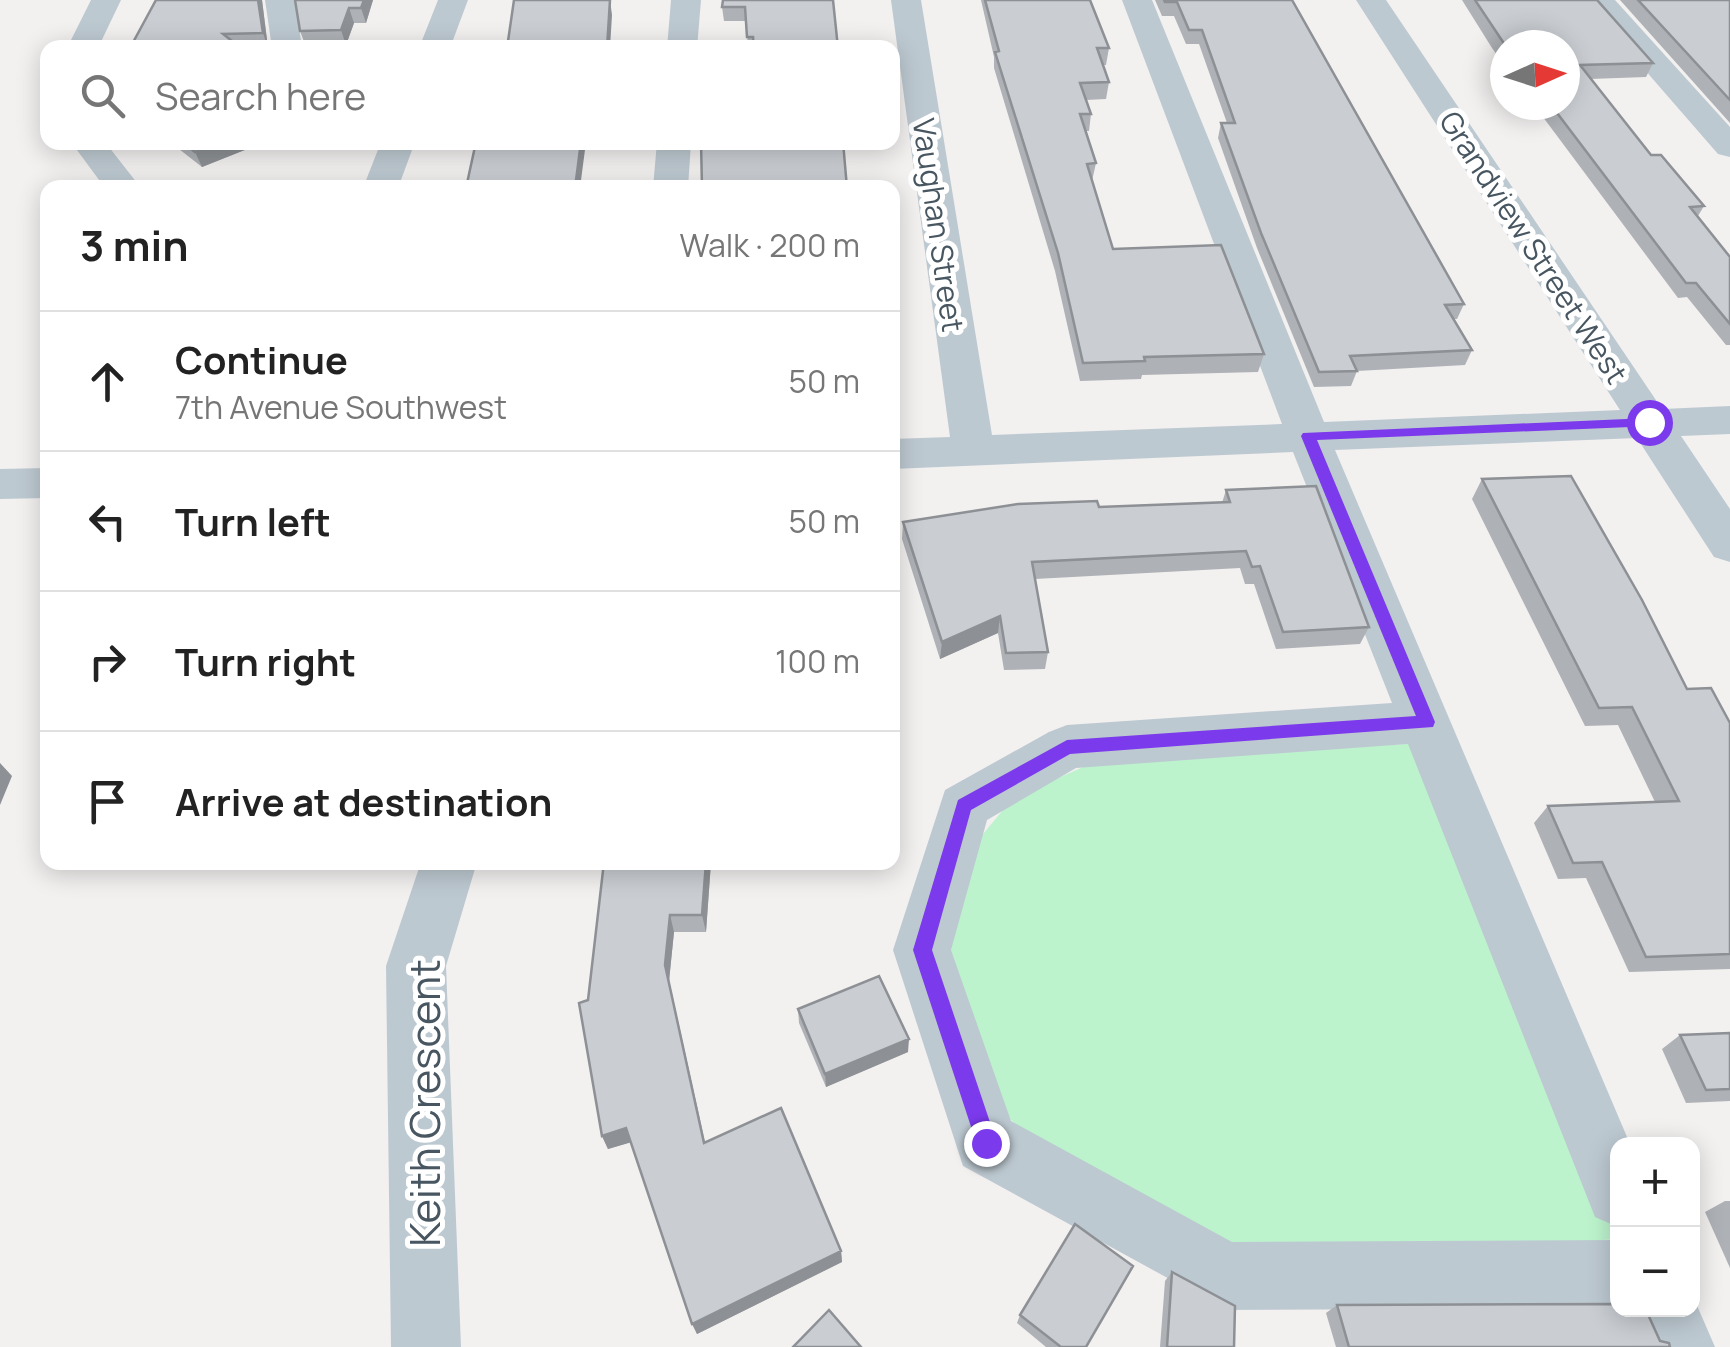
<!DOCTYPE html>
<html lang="en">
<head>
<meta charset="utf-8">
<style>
	body { margin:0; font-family:Manrope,sans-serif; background:#f2f2f2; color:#222 }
	.controls { position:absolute; right:30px; bottom:30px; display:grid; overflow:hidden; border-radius:20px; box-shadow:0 5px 25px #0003 }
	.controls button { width:90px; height:90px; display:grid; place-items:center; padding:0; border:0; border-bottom:2px solid #e0e0e0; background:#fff; color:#222; font:50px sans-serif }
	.compass { position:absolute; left:1490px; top:30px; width:90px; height:90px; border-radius:50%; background:#fff; box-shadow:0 5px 25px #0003; rotate:87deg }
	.stop { position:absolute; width:30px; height:30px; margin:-22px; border:8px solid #7c3aed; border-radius:50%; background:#fff }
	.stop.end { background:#7c3aed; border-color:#fff; box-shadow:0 2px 10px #0008 }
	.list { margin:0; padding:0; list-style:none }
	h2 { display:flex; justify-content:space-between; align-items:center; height:130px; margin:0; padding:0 40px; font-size:42px }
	h2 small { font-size:32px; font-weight:400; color:#767676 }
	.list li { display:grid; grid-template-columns:65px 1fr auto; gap:30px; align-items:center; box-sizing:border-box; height:140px; padding:0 40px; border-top:2px solid #e0e0e0 }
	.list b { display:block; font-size:38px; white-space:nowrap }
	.list p { margin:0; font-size:32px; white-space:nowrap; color:#767676 }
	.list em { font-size:32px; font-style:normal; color:#767676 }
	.icon { flex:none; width:55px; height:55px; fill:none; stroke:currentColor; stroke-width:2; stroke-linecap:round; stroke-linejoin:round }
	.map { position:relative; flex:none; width:1730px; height:1347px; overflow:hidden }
	.search { position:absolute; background:#fff; box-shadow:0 5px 25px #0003; left:40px; top:40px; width:860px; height:110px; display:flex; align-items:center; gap:25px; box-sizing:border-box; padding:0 35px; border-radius:20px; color:#767676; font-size:38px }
	.panel { position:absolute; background:#fff; box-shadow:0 5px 25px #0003; left:40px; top:180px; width:860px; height:690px; border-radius:20px }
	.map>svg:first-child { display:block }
</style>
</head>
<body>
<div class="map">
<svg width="1730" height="1347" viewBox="0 0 1730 1347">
	<rect width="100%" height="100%" fill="#f3f0f0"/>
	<!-- green -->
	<path fill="#bcf3cd" d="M1423,743l194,485v11l-335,25 -198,-79 -83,-74 -51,-135 2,-66 16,-58 45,-54 79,-35z"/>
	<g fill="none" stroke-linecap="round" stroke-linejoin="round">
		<!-- minor -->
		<path fill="#bdc9d1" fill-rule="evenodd" d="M91,0h30l-23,48h-31z
			M265,0h30l7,48h-30z
			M438,0h30l-18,48h-31z
			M671,0h30l-4,48h-30z
			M891,0h30l71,435 290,-11 -160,-424h30l172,422 296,-12 -264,-410h30l276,409 68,-3v28l-49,2 49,73v53l-16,-5 -77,-119 -302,12 295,694h-12v83l-23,-10 -187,-473 -332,24 -89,52 -36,130 60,171 221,121 386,-2v68l-392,2 -263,-144 -70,-216 52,-160 104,-58 18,-7 325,-22 -99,-251 -401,17v-30l58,-2z
			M1584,0h31l115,127v30l-12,-3z
			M71,142h34l36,46h-36z
			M381,142h34l-17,46h-35z
			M657,142h34l-3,46h-35z
			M48,468v30l-48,1v-30z
			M421,862h56l-31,104 15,381h-70l-5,-381z
			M1692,1294l23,53h-70l-16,-37h63z"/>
	</g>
	<!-- wall -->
	<path fill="#aeb1b5" d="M156,0h106l6,48h-138z
		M295,0h78l-7,23h-12l-8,22 -40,2 -6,-16z
		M833,0l5,48h-90l-2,-27h-22l-2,-14z
		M981,0h109l19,48 -3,17h-3l6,17 -3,17 -20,1 5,14 -2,17h-4l11,32 -4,18 21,68 151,105 -6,18 -116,3 -1,4 -61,2 -25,-110 -61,-203v-11z
		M1155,0h137l172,304 -7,15h-4l19,31 -7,15 -108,6 -6,15 -37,1 -57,-139 -39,-110 3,-15h6l-28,-79h-13l-12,-28h-12z
		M1462,0h135l56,63 -7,14 -56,2 61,76 53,51 -6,10 32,41v88h-4l-39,-48 -9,1 -144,-193h31l-60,-60v21l-13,-18z
		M1620,0h110v123z
		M170,142h95l-63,25z
		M1482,479l205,210 43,34v246l-101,3 -43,-94 -28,1 -24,-56 14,-17 107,-4 -37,-77 -33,1 -113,-227z
		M1226,490l143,137 -9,17 -84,5 -22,-65h-9l-5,-16 -205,11 13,73 -3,17 -41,1 -6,-37 -58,26 -38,-120 1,-17 196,-15 123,-4z
		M711,862l-5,70h-32l-5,49 36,161 136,109 1,11 -145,72 -66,-192 -23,7 -6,-13 -14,-136z
		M798,1009l110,43 -82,35 -27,-64z
		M1730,1033v68l-44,2 -24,-54 18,-14z
		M1725,1201h5v67l-25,-56z
		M1172,1272l62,75h-74l5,-66z
		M1337,1305l323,36 10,6h-334l-10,-34z
		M1020,1315l66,32h-40l-29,-24z"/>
	<!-- shaded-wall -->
	<path fill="#8d9094" d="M258,0h4l6,48 -5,-15z
		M364,0h9l-7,23 -5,-15z
		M610,0l2,15 -2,33h-3z
		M349,8l5,15 -8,22 -5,-15z
		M218,142h47l-63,25 -7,-15z
		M581,142h5l-6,46h-5z
		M1000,616l-2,17 -58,26 2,-17z
		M0,763l12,13 -12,29z
		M706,862h5l-5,70 -4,-17z
		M670,915l4,17 -5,49 39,175 -43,-191z
		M909,1039l-1,13 -82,35 -1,-13z
		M626,1128l6,14 -24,7 -6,-13z
		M841,1251l1,11 -145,72 -5,-10z"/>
	<!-- building -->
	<path fill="#caced3" stroke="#8d9094" stroke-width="2.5" d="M156,0h102l5,33 -40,1 18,14h-111z
		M295,0h69l-3,8h-12l-8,22 -41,1z
		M514,0h96l-3,48h-100z
		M723,0h110l5,48h-84l-1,-11h-6l-2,-30h-23z
		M985,0h105l19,48h-12l12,34 -29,1 11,31h-11l16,49 -9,1 26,85 108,-4 43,109 -120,3 1,4 -62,2 -25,-110 -63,-201 4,-1z
		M1164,0h128l172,304 -19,1 27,45 -122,6 7,15 -38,1 -58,-139 -40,-110h14l-33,-93h-13l-12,-28h-12z
		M1475,0h122l56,63 -73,2 71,90h10l43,51 -14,1 40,50v67l-34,-41h-10l-135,-178h14v-60h-60z
		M1638,0h92v100z
		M183,142h35l-23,10z
		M476,142h105l-6,46h-109z
		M701,142h142l4,46h-145z
		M1571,476l71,124 45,89 24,-1 19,35v231l-84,3 -44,-95 -29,1 -25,-57 131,-5 -47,-94 -33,1 -117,-229z
		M1316,486l53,141 -86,5 -23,-66 -8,1 -6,-16 -214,11 16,90 -42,1 -6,-37 -58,26 -39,-120 115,-18 79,-3 2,6 131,-5 -4,-12z
		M604,862h102l-4,53h-32l-5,50 39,178 77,-35 60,143 -149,73 -66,-196 -24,8 -23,-133 9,-3z
		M879,976l30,63 -84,35 -27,-65z
		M1730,1033v56l-24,1 -26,-55z
		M1075,1224l58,42 -47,81h-25l-41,-32z
		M1172,1272l63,34 -1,41h-67z
		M1618,1304v6h28l14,31 9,2 1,4h-321l-12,-42z
		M829,1310l32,37h-68z"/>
	<!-- route -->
	<path fill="#7c3aed" d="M1649,418l5,1v7l-337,14 118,282 -2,5 -363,27 -99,56 -39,140 65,193 -3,8 -8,3 -7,-3 -66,-201 45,-150 109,-60 349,-24 -115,-280 2,-3z"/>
	<g text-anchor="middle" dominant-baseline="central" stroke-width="10" stroke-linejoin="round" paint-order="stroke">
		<!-- far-street labels -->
		<g font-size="30" fill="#475660" stroke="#fff">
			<text transform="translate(939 225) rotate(82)">Vaughan Street</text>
			<text transform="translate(1534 247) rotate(57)">Grandview Street West</text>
		</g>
		<!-- near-street labels -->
		<g font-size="42" fill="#475660" stroke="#fff">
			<text transform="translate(424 1103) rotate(-90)">Keith Crescent</text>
		</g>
	</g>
</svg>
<div class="controls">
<button>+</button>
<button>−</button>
</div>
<svg class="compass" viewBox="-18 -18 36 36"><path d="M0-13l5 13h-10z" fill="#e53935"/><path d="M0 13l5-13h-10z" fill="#767676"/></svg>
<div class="stop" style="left:1649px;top:422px"></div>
<div class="stop end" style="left:986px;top:1143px"></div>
<div class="search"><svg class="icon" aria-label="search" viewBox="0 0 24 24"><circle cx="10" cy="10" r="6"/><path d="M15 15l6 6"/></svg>Search here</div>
<section class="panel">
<h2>3 min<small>Walk · 200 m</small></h2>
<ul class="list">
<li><svg class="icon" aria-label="ahead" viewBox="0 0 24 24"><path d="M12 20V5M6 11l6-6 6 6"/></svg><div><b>Continue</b><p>7th Avenue Southwest</p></div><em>50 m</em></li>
<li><svg class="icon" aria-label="left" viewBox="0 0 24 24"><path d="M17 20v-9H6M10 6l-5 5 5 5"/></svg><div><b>Turn left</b></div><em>50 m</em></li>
<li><svg class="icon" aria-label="right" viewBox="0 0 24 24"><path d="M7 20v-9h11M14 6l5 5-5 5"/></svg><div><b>Turn right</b></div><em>100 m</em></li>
<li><svg class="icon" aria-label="arrive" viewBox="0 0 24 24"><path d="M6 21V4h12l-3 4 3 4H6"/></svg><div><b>Arrive at destination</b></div></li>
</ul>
</section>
</div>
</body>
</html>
